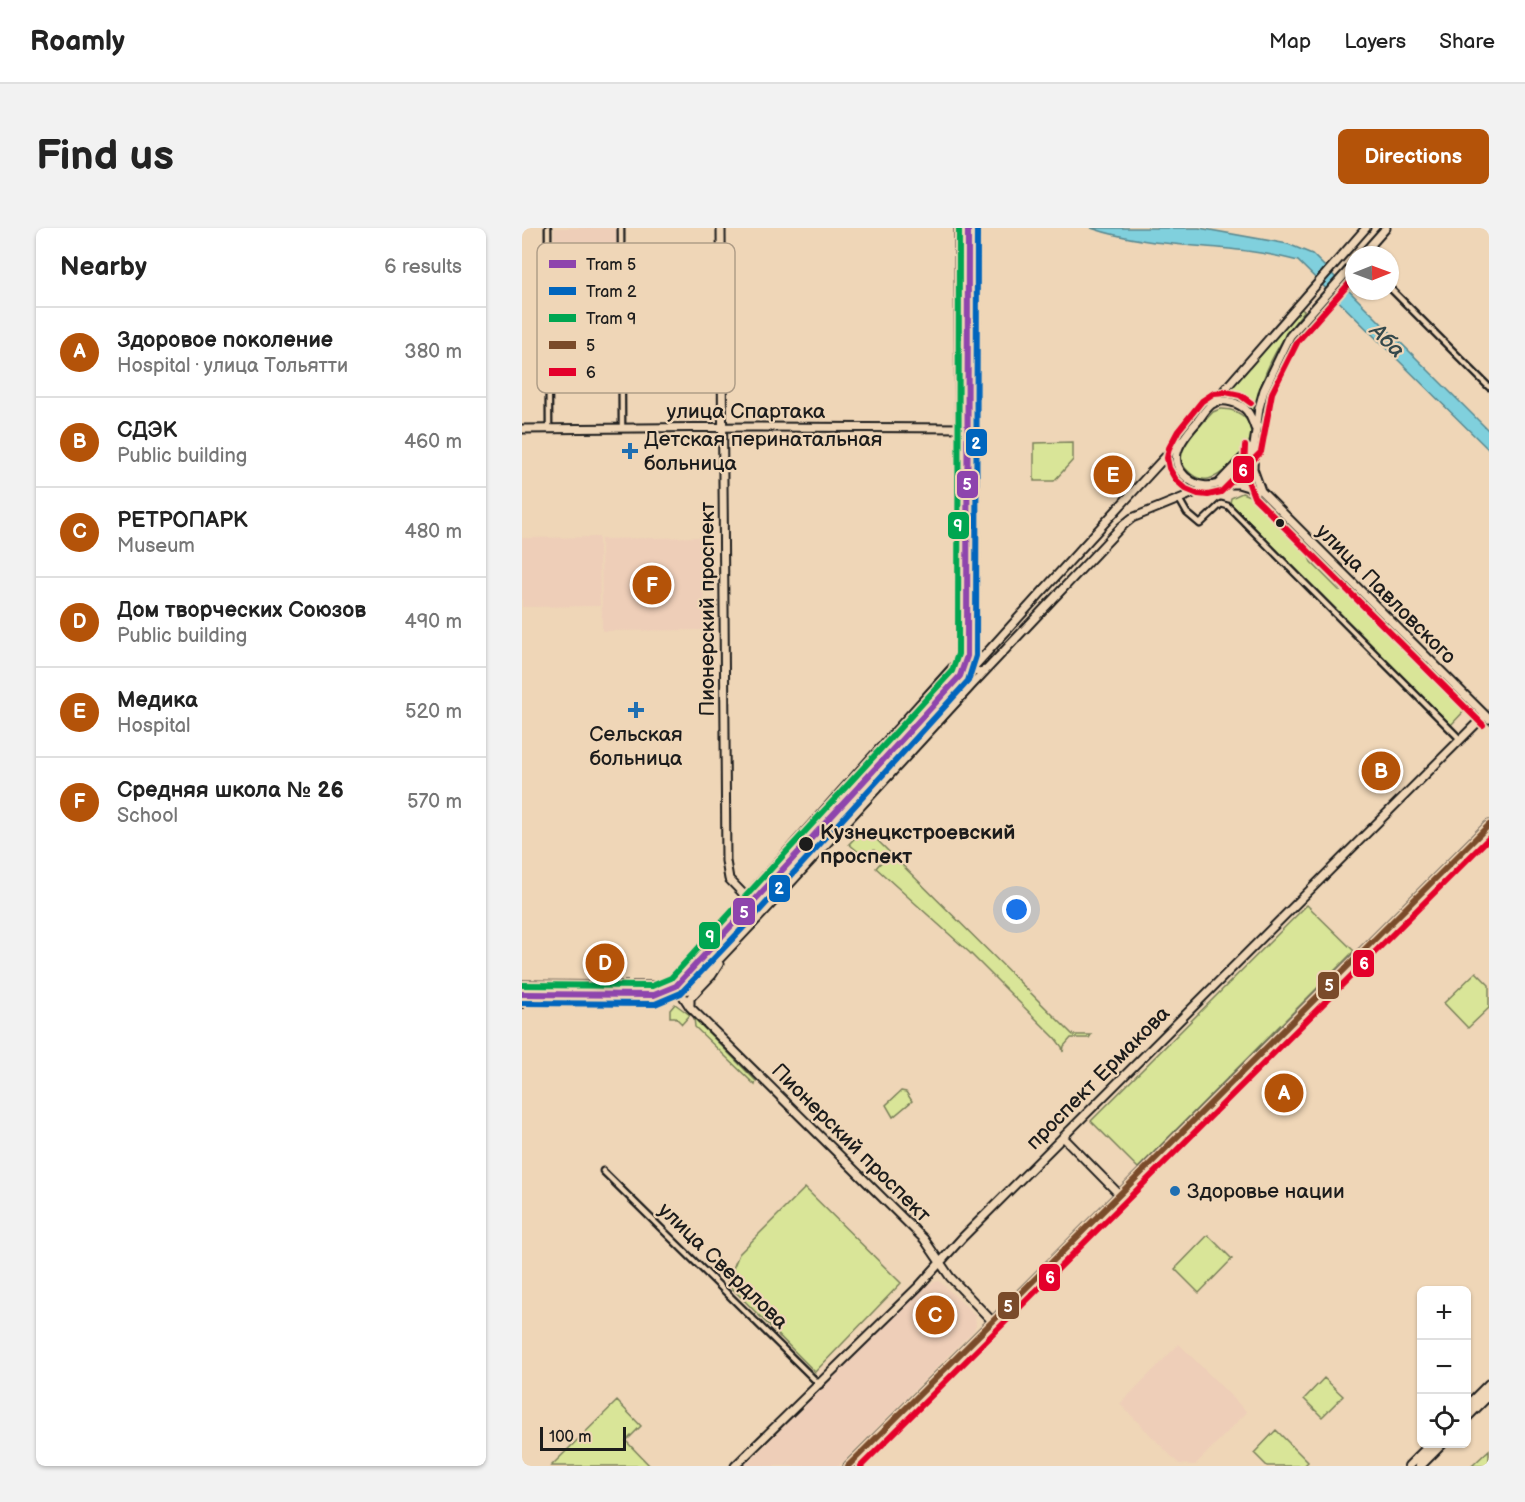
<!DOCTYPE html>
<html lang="en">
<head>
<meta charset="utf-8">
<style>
	body { margin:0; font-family:"Balsamiq Sans",sans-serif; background:#f2f2f2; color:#222 }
	.controls { position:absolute; right:18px; bottom:18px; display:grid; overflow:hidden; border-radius:9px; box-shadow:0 2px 4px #0004 }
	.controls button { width:54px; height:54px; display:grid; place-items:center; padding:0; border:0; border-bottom:2px solid #e0e0e0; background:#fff; color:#222; font:30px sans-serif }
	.compass { position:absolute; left:823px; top:18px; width:54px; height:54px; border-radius:50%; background:#fff; box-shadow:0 2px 4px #0004; rotate:89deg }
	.scale { position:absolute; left:18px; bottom:15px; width:86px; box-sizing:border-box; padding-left:6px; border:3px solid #1c1c1c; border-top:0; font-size:16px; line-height:21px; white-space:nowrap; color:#1c1c1c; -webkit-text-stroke:4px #efd6b7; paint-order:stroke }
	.you { position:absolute; left:495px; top:682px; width:21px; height:21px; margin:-15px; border:4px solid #fff; border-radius:50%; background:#1a73e8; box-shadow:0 0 0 9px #1a73e833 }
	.badge { display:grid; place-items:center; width:39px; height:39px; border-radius:50%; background:#b45309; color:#fff; font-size:20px; font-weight:700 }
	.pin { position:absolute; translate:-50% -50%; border:3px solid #fff; box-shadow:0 2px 6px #0006 }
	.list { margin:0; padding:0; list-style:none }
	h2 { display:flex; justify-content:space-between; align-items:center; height:78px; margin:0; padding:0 24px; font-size:26px }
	h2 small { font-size:20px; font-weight:400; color:#767676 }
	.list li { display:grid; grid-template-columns:39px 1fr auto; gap:18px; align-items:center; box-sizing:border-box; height:90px; padding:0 24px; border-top:2px solid #e0e0e0 }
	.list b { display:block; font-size:22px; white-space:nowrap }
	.list p { margin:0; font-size:20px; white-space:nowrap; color:#767676 }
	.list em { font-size:20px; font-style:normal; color:#767676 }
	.icon { flex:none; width:33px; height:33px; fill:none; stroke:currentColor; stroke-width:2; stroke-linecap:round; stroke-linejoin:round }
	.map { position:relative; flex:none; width:967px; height:1238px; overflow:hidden; border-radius:9px }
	header { display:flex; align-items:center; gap:36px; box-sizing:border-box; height:84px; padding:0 30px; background:#fff; border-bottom:2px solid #e0e0e0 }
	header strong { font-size:28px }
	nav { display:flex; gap:33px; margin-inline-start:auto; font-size:21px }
	.intro { display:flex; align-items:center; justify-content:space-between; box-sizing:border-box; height:144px; padding:0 36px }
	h1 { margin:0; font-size:42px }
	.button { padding:15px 27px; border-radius:9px; background:#b45309; color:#fff; font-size:21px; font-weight:700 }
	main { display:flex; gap:36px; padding:0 36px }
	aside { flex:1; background:#fff; border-radius:9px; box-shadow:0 2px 4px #0004 }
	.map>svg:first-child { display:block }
</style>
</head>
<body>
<header>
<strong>Roamly</strong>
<nav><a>Map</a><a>Layers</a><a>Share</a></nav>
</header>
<div class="intro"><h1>Find us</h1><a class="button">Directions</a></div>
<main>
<aside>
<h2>Nearby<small>6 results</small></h2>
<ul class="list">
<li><span class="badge">A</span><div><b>Здоровое поколение</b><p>Hospital · улица Тольятти</p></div><em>380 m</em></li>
<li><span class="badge">B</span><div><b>СДЭК</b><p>Public building</p></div><em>460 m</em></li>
<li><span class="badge">C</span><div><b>РЕТРОПАРК</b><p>Museum</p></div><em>480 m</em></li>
<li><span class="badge">D</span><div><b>Дом творческих Союзов</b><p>Public building</p></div><em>490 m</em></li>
<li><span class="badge">E</span><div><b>Медика</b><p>Hospital</p></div><em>520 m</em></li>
<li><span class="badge">F</span><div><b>Средняя школа № 26</b><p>School</p></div><em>570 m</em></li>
</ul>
</aside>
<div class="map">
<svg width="967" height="1238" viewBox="0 0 967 1238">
	<rect width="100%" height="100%" fill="#efd6b7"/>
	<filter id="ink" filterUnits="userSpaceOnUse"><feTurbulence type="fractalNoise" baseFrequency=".0167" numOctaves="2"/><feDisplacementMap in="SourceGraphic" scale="12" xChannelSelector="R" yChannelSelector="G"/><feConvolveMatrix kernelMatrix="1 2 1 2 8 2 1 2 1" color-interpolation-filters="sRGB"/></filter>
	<g filter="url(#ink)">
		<!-- built -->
		<path fill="#eeceb8" d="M32,0h64v37h-64z
			M77,309l1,69 -78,1v-69z
			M181,309l1,93 -102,1 -1,-92z
			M417,1053l36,34 1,11 -3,5 -134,135h-95l183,-182z
			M657,1116l68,68 -52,53 -16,-1 -59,-60z"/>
		<!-- green -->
		<path fill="#d9e598" stroke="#7a805a" stroke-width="1.5" d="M778,80l4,3c-23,28 -44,64 -49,101l-18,-13 -14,-1z
			M698,181c23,-1 39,17 26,39 -4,7 -11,12 -16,17 -13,13 -28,22 -43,5 -7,-7 -7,-17 -4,-26l30,-32z
			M551,214v18l-19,21h-20v-38z
			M727,231l4,25 -20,-8z
			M720,265l10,4 19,17 34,35 6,13 28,28 9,1 119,117 -16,17 -221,-222 1,-5z
			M424,453l-1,6 -131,140 -2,-3 131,-142z
			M340,603l10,4 201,200h18l-2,3h-18l-7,8 -1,6 -1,-5 -7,-9 -86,-86 -93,-84 8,-9 -10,-9 -8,8 -17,-14z
			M785,677l47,46 -216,217 -47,-47z
			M954,744l13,13v23l-21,20 -24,-25z
			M153,776l15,11 -8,9 -7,-7h-5v-7z
			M172,790l62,63 -1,4 -60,-58z
			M379,863l5,1 6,9 -19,16 -7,-12z
			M283,960l96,95 -86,89 -88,-89 12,-29z
			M686,1007l24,24 -33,34 -24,-24z
			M802,1150l19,18 -21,21 -18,-18z
			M95,1173l24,25 -15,15 24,25h-99z
			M754,1202l32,32 -4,4h-37l-13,-13z
			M967,1222v16h-17l2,-2z"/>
		<!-- water -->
		<path fill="#80d0dd" stroke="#588890" stroke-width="1.5" d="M569,0h108l89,16 24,10 177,177v19l-191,-189c-67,-19 -140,-10 -207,-33z"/>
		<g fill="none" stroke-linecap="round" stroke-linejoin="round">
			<defs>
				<path id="street" d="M26,0l1,201
					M99,0l1,199
					M870,62l97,97
					M657,271l8,14 13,11 21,-20 7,2 233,234
					M223,669l211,-235 4,-13
					M81,943l217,214"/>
				<path id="secondary" d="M199,0l5,633 3,18 29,30
					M437,0l1,418 10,23 10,3 5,-2
					M450,0v407l3,29
					M840,27l24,-27
					M690,176l154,-176
					M733,200c-2,-6 -4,-12 -8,-17 -7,-8 -24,-14 -35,-7 -5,3 -11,13 -15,18 -16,18 -34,40 -6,59 7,5 18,6 27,3l36,-38 5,-38 5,-18 26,-54 64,-72
					M0,201l230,-2 219,1
					M732,218l-1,23 8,22 228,228
					M696,256h20l23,7
					M0,757l139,1 11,2 9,5
					M139,758l27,-7c166,-176 326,-359 491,-537
					M159,765l9,14 234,232 26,38 42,44
					M0,772l141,-2 28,-9 72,-76 209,-228 149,-158 11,-9 79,-32
					M168,776v-6l22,-23 7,-11
					M541,909l56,57
					M213,1238l184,-180 43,-48 523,-523
					M326,1238l641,-641"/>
				<path id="primary" d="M0,775l4,-3
					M944,1179l23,-23
					M944,1190l23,-23
					M887,1238l22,-22
					M898,1238l22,-22"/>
			</defs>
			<!-- street casing -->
			<use href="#street" stroke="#1c1c1c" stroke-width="9"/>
			<!-- secondary casing -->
			<use href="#secondary" stroke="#1c1c1c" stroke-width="11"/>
			<!-- primary casing -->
			<use href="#primary" stroke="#1c1c1c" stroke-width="12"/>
			<!-- street -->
			<use href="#street" stroke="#efd6b7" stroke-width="4.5"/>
			<!-- secondary -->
			<use href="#secondary" stroke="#efd6b7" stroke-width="7"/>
			<!-- primary -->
			<use href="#primary" stroke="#efd6b7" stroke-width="8"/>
			<defs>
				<path id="bus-1" d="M326,1238l641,-641"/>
				<path id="bus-2" d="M729,175l-11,-8 -14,-3 -12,1 -12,8 -24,30 -9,17 -2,10 2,10 7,12 10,9 12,5 10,1 13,-3 40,-40 11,-59 26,-52 56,-63
					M723,218l-1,24 10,27 229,228
					M339,1238l628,-628"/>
			</defs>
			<!-- bus-1 casing -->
			<use href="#bus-1" stroke="#efd6b7" stroke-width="10"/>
			<!-- bus-2 casing -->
			<use href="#bus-2" stroke="#efd6b7" stroke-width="10"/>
			<!-- bus-1 -->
			<use href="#bus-1" stroke="#7a4b2a" stroke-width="6"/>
			<!-- bus-2 -->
			<use href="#bus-2" stroke="#e4002b" stroke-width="6"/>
			<defs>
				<path id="tram-1" d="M0,766l132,1 22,-9 284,-310 7,-20 1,-428"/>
				<path id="tram-2" d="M0,775l133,1 26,-11 78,-82 209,-230 8,-25 1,-428"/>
				<path id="tram-3" d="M0,757l130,1 19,-8 281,-307 6,-17 1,-426"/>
			</defs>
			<!-- tram-1 casing -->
			<use href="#tram-1" stroke="#efd6b7" stroke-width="10"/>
			<!-- tram-2 casing -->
			<use href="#tram-2" stroke="#efd6b7" stroke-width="10"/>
			<!-- tram-3 casing -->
			<use href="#tram-3" stroke="#efd6b7" stroke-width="10"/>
			<!-- tram-1 -->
			<use href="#tram-1" stroke="#8e44ad" stroke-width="6"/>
			<!-- tram-2 -->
			<use href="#tram-2" stroke="#0065bd" stroke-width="6"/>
			<!-- tram-3 -->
			<use href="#tram-3" stroke="#00a651" stroke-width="6"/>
		</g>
	</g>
	<!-- markers -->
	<g fill="#1f6fb2" stroke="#efd6b7" stroke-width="2">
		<path d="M105 214h6v6h6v6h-6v6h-6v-6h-6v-6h6z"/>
		<path d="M111 473h6v6h6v6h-6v6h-6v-6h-6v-6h6z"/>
		<circle cx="653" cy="963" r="6"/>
	</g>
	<g fill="#1c1c1c" stroke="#efd6b7" stroke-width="2">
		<circle cx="758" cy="295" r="5"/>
		<circle cx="284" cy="616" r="8"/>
	</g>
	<g text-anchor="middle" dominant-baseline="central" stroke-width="4.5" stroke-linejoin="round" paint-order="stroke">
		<!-- street labels -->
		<g font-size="21" fill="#1c1c1c" stroke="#efd6b7">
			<text x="224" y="183">улица Спартака</text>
			<text transform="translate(864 366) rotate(45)">улица Павловского</text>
			<text transform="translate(185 381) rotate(-90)">Пионерский проспект</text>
			<text transform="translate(576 850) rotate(-45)">проспект Ермакова</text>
			<text transform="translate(329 915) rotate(45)">Пионерский проспект</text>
			<text transform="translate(201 1038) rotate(44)">улица Свердлова</text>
		</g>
		<!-- poi labels -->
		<g font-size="21" fill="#1c1c1c" stroke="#efd6b7" text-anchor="start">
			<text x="122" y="211">Детская перинатальная<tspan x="122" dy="24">больница</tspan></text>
			<text x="114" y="506" text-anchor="middle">Сельская<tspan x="114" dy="24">больница</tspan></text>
			<text x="665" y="963">Здоровье нации</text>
		</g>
		<!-- stop labels -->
		<g font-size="21" font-weight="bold" fill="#1c1c1c" stroke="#efd6b7" text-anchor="start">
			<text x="298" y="604">Кузнецкстроевский<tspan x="298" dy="24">проспект</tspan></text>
		</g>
		<!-- water labels -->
		<g font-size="22" font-style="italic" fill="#35494c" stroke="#efd6b7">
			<text transform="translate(865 113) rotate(44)">Аба</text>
		</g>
	</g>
	<!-- legend -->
	<rect x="15" y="15" width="198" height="150" rx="9" fill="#efd6b7" stroke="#b09e88" stroke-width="1.5"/>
	<rect x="27" y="32" width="27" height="8" fill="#8e44ad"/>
	<rect x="27" y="59" width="27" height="8" fill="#0065bd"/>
	<rect x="27" y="86" width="27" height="8" fill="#00a651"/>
	<rect x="27" y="113" width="27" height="8" fill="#7a4b2a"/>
	<rect x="27" y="140" width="27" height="8" fill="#e4002b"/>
	<g font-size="16" fill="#1c1c1c">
		<text x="64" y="42">Tram 5</text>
		<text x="64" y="69">Tram 2</text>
		<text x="64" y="96">Tram 9</text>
		<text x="64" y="123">5</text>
		<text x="64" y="150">6</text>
	</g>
	<g stroke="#efd6b7" stroke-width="2">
		<rect x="443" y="200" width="23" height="29" rx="6" fill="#0065bd"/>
		<rect x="710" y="227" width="23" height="29" rx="6" fill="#e4002b"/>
		<rect x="434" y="242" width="23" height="29" rx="6" fill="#8e44ad"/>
		<rect x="425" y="283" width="23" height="29" rx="6" fill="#00a651"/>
		<rect x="246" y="646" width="23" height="29" rx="6" fill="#0065bd"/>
		<rect x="210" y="669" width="24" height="29" rx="6" fill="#8e44ad"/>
		<rect x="176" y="693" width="23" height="29" rx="6" fill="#00a651"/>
		<rect x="830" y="721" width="23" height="29" rx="6" fill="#e4002b"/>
		<rect x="795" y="743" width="23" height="29" rx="6" fill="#7a4b2a"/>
		<rect x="516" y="1035" width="23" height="29" rx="6" fill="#e4002b"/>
		<rect x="475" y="1063" width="23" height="29" rx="6" fill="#7a4b2a"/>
	</g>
	<g font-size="16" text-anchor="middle" font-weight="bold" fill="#fff">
		<text x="454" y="221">2</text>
		<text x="721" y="248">6</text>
		<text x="445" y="262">5</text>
		<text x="436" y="303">9</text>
		<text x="257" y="666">2</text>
		<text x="222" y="690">5</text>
		<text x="188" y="714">9</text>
		<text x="842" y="741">6</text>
		<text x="807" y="763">5</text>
		<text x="528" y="1055">6</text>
		<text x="486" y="1084">5</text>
	</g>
</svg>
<div class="controls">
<button>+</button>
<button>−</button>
<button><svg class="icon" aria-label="locate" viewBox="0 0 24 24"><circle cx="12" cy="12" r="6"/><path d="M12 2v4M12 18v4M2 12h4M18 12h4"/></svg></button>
</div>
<svg class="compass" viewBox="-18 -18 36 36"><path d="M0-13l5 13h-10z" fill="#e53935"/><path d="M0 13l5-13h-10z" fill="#767676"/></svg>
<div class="scale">100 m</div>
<div class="you"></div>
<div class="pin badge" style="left:762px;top:865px">A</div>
<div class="pin badge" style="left:859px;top:543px">B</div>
<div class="pin badge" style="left:413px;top:1087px">C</div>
<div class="pin badge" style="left:83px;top:735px">D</div>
<div class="pin badge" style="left:591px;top:247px">E</div>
<div class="pin badge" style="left:130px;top:357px">F</div>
</div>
</main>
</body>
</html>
